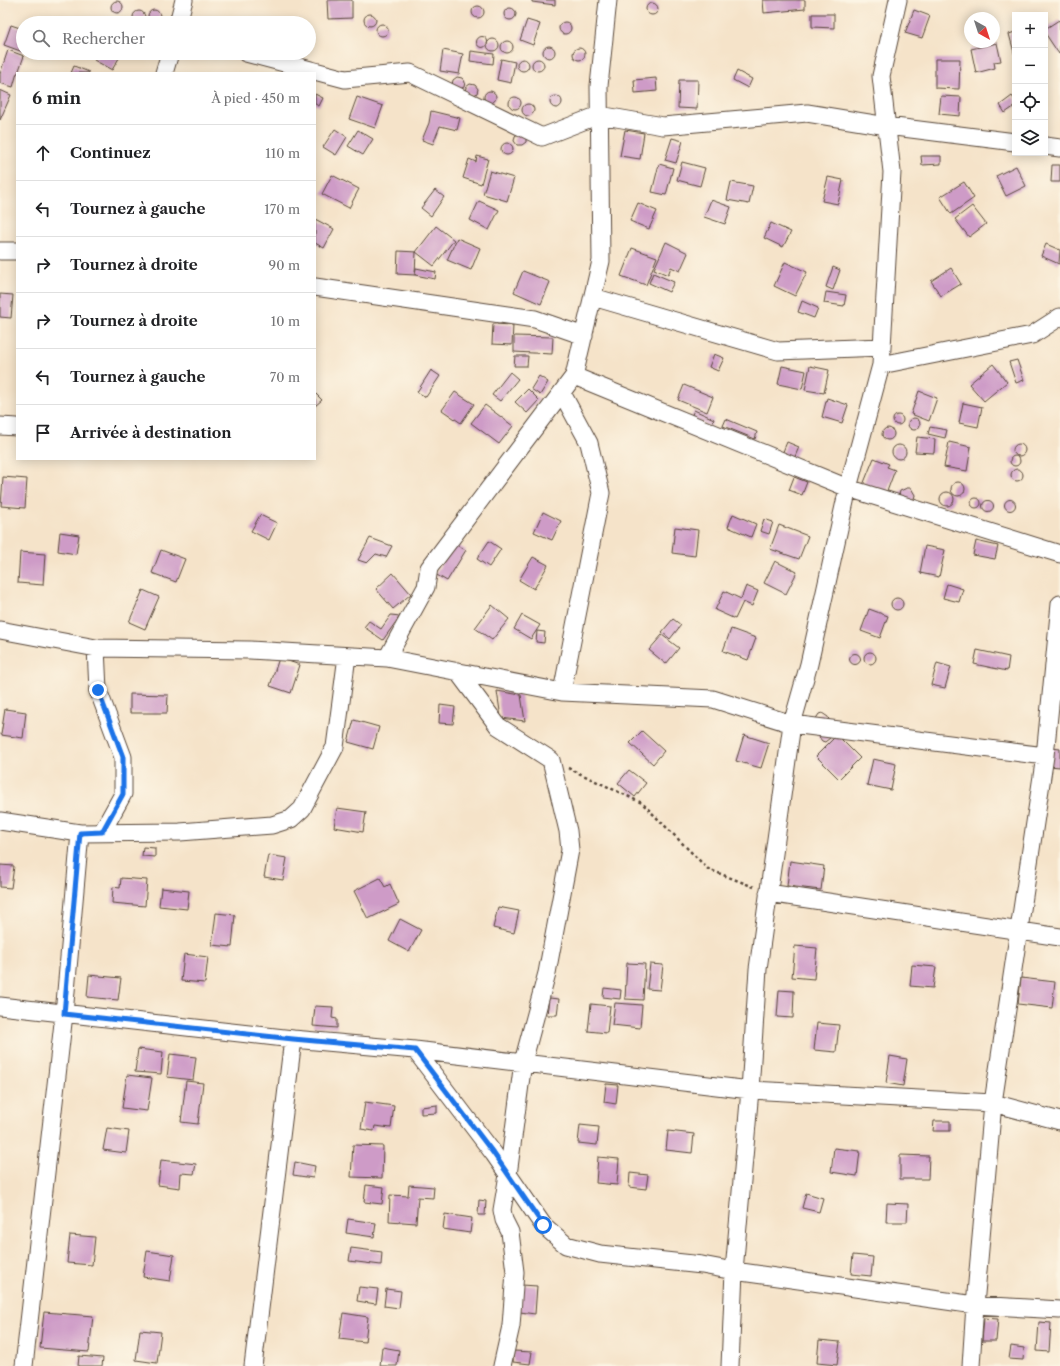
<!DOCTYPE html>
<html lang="fr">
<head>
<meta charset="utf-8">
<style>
	body { margin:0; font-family:"Libre Caslon Text",serif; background:#f2f2f2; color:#202124 }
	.controls { position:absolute; right:12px; top:12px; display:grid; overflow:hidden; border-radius:0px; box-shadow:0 2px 10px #0003 }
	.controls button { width:36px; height:36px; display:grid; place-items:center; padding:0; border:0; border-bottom:1px solid #e0e0e0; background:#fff; color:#202124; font:20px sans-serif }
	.compass { position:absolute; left:964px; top:12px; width:36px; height:36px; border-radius:50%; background:#fff; box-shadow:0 2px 10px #0003; rotate:141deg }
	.stop { position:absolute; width:12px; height:12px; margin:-9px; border:3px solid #1a73e8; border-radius:50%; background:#fff }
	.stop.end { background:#1a73e8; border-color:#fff; box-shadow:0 1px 4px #0008 }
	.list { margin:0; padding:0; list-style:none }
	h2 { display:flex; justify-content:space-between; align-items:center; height:52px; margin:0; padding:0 16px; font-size:17px }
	h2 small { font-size:13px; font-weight:400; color:#757577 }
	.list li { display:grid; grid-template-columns:26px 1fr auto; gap:12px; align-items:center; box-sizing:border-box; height:56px; padding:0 16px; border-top:1px solid #e0e0e0 }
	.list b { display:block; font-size:15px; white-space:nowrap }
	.list em { font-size:13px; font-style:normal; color:#757577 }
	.icon { flex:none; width:22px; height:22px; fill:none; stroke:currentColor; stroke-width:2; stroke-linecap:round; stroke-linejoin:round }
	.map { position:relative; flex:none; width:1060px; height:1366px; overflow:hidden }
	.search { position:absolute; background:#fff; box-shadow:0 2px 10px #0003; left:16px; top:16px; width:300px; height:44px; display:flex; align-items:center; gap:10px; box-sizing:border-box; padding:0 14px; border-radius:22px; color:#757577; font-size:15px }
	.panel { position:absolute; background:#fff; box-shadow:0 2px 10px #0003; left:16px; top:72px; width:300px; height:388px; border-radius:0px }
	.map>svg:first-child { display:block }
</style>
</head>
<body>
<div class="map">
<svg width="1060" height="1366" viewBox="0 0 1060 1366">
	<rect width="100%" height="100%" fill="#fcf5e5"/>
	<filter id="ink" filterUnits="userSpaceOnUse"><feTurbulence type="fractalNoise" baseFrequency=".025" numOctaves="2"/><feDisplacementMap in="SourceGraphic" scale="8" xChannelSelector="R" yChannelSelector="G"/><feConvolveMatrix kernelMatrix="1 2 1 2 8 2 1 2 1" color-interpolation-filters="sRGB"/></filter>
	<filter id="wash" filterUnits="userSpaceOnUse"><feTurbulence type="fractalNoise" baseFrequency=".012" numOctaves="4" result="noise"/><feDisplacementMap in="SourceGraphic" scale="16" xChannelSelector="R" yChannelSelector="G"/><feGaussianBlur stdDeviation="0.9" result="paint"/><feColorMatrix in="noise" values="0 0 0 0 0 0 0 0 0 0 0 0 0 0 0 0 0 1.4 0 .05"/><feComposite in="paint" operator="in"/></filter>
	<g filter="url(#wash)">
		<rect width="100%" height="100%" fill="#f5e3c9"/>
		<g id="blocks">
			<!-- building -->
			<path fill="#ce9bc7" d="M327,0h25v18l-24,1z
				M532,0h23v5l-23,-3z
				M763,0h42v9l-41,4z
				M111 7a6 6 0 1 1 12 0a6 6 0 1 1-12 0Z
				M646 9a6 6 0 1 1 12 0a6 6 0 1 1-12 0Z
				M472 12a6 6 0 1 1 12 0a6 6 0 1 1-12 0Z
				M504 14a6 6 0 1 1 12 0a6 6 0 1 1-12 0Z
				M148 16a6 6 0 1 1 12 0a6 6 0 1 1-12 0Z
				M914,10l16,6 -8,22 -17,-5z
				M133 17a6 6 0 1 1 12 0a6 6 0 1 1-12 0Z
				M364 20a6 6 0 1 1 12 0a6 6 0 1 1-12 0Z
				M812,14h22v14l-22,-1z
				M527,20l13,4 -7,21 -13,-5z
				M1059,20l1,2v31l-1,1 -14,-21v-4z
				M559 28a6 6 0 1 1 12 0a6 6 0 1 1-12 0Z
				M376 30a6 6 0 1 1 12 0a6 6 0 1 1-12 0Z
				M11,25l12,4v23l-19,-7z
				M1015,32v24l-6,-22z
				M476.5 42a5.5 5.5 0 1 1 11 0a5.5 5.5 0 1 1-11 0Z
				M487 45a6 6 0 1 1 12 0a6 6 0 1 1-12 0Z
				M501 47a6 6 0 1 1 12 0a6 6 0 1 1-12 0Z
				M997,43l4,18 -7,1 1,6 -19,5 -5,-24z
				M543 52a6 6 0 1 1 12 0a6 6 0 1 1-12 0Z
				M573 54a6 6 0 1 1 12 0a6 6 0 1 1-12 0Z
				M8,50l16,6 -6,17h-1l-4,14 -13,-4v-9z
				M443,50l20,4 -4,20 -19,-3z
				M471,51l23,3 -1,10 -23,-3z
				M98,53h24l-10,17 -18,-10z
				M532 65a6 6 0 1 1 12 0a6 6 0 1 1-12 0Z
				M517 65a6 6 0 1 1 12 0a6 6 0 1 1-12 0Z
				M501,59l14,3 -4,21 -14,-3z
				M935,59h25l-1,30 -24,-1z
				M74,66l15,6v1h-18z
				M737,71l15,8 -4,9 -15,-8z
				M457,77l5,1 3,4 -1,5 -4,2 -8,-4 1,-5z
				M656,78l1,13 -22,2 -1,-13z
				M679,80h19l-1,29 -19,-1z
				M470,84l5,1 3,4 -1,4 -4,3 -8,-4 1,-5z
				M0,90l11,5 -11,25z
				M484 97a6 6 0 1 1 12 0a6 6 0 1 1-12 0Z
				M315,94l8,4 -4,8 -4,-2z
				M550 102a6 6 0 1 1 12 0a6 6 0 1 1-12 0Z
				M941,96l20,1 -1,19 -21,-2z
				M1012,96l3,4v6l-10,7 -5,-8z
				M509 103a6 6 0 1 1 12 0a6 6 0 1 1-12 0Z
				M357,97l26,9 -8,22 -26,-9z
				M522 110a6 6 0 1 1 12 0a6 6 0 1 1-12 0Z
				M431,111l29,7 -3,12 -17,-4 -7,18 -11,-4 7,-17z
				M335,129l12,8 -11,18 -13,-8z
				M358,130l15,9 -10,16 -15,-9z
				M625,130l19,3 -4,26 -20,-3z
				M519,133l7,5v4l-4,3h-5l-3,-4 1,-5z
				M672,138l11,3 -7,22 -11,-3z
				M501 149a6 6 0 1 1 12 0a6 6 0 1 1-12 0Z
				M477,156l11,3 -7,25 -18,-6 6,-19 7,3z
				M921,156h20v8l-19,1z
				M682,162l23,6 -5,18 -23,-6z
				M659,164l14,4 -7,27 -14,-3z
				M1052,165h8v17h-9z
				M1016,166l10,20 -20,10 -10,-20z
				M490,171l24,7 -7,23 -24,-7z
				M332,175l27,14 -10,19 -27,-14z
				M828,177l15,3 -5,24 -16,-3z
				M731,182l22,4 -4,18 -22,-4z
				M964,182l10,16 -23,16 -11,-17z
				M435,190l9,7 -13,19 -10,-8z
				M711,200l20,7 -6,17 -21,-7z
				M479,201l20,9 -10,20 -19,-10z
				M638,203l19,8 -8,18 -19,-8z
				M972,206l14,18 -17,13 -14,-18z
				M315,219l19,10 -10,19 -9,-5z
				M771,223l20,9 -8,15 -19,-9z
				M436,226l18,14 -20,26 -18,-14z
				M457,238l23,10 -9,22 -24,-10z
				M666,242l22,11 -8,18 -9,-4 -3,8 -14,-6z
				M1046,244l14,6 -1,14 -18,-8z
				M632,248l25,9 -11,28 -25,-9z
				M398,251l18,1 -1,23 -18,-1z
				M785,262l22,10 -12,24 -21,-10z
				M833,267l7,3 -7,20 -7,-3z
				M416,268l20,4 -1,7 -20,-4z
				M951,268l10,16 -20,12 -10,-15z
				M523,271l27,11 -9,22 -27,-12z
				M653,273l21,9 -5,10 -20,-9z
				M826,292l20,3 -2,11 -20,-3z
				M0,294l13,1 -2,23 -11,-1z
				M802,301l16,7 -4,10 -16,-6z
				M493,324l20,1 -1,20 -20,-1z
				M514,336l39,1 -1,17 -38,-2z
				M714,354l10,4 -6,13 -9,-4z
				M515,356h13l-1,10h-13z
				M1017,360l7,20 -8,3 -7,-21z
				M993,364l14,18 -23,19 -15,-17z
				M782,366l24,5 -4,18 -24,-5z
				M810,366l19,4 -5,23 -19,-3z
				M431,370l9,6 -14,21 -9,-5z
				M510,372l8,7 -18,22 -8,-6z
				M539,376l9,6 -8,13 -9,-6z
				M684,385l29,12 -6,15 -29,-12z
				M528,389l11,11 -12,13 -12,-11z
				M919,391l18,7 -8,23 -18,-7z
				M455,392l19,12 -13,19 -19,-13z
				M315,393l7,7 -7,6z
				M827,398l21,7 -6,18 -20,-6z
				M963,403l19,4 -4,20 -19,-4z
				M485,405l28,21 -14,18 -28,-21z
				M694,410l20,9 -3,8 -21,-8z
				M893 420a5 5 0 1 1 10 0a5 5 0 1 1-10 0Z
				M908 424a6 6 0 1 1 12 0a6 6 0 1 1-12 0Z
				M726,419l31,13 -2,7 -32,-13z
				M930,427l17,3 -2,8 -17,-4z
				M882 434a6 6 0 1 1 12 0a6 6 0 1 1-12 0Z
				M917,437l18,2 -1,14 -19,-1z
				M787,442l12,5 -5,12 -12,-5z
				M949,442l22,5 -4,24 -23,-4z
				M1013 450a6 6 0 1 1 12 0a6 6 0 1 1-12 0Z
				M892 452a7 7 0 1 1 14 0a7 7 0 1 1-14 0Z
				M1010 461a5 5 0 1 1 10 0a5 5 0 1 1-10 0Z
				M874,458l15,6 -2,3 8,3 -9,24 -23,-9z
				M1011 475a6 6 0 1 1 12 0a6 6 0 1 1-12 0Z
				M3,477l24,2 -2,29 -24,-2z
				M794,477l13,5 -5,13 -13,-5z
				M951 489a7 7 0 1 1 14 0a7 7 0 1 1-14 0Z
				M907,488h4l4,7 -1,4 -3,2 -12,-6 1,-4z
				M940 499a7 7 0 1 1 14 0a7 7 0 1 1-14 0Z
				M971 503a5 5 0 1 1 10 0a5 5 0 1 1-10 0Z
				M1004.5 505a5.5 5.5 0 1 1 11 0a5.5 5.5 0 1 1-11 0Z
				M982.5 506a5.5 5.5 0 1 1 11 0a5.5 5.5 0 1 1-11 0Z
				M543,512l18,9 -9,19 -18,-8z
				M733,514l23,10 -5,13 -23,-10z
				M260,515l17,8 -8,17 -18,-9z
				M764,519l9,3 -4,12 -9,-3z
				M779,525l29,11 -9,23 -29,-10z
				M675,527l23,3 -3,26 -23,-3z
				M60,532l19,3 -3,19 -18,-3z
				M370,538l22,8 -6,11 -10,-3 -9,9 -9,-3z
				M489,541l12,8 -12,18 -12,-8z
				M976,541l22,5 -3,13 -22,-4z
				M454,544l12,6 -19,31 -12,-7z
				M925,546l20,4 -6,27 -19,-4z
				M161,550l24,9 -9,23 -24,-9z
				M20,552l25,2 -2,31 -25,-2z
				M533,557l15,8 -14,24 -15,-9z
				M775,561l22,11 -11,22 -22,-11z
				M393,573l18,21 -18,15 -17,-20z
				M947,584l16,5 -4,13 -16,-4z
				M746,586l12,5 -6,15 -9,-4 -8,17 -20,-9 9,-19 17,8z
				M143,590l16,7 -14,32 -16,-7z
				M891 604a6 6 0 1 1 12 0a6 6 0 1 1-12 0Z
				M492,605l17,14 -17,21 -17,-12z
				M869,609l19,7 -8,22 -19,-7z
				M391,615l9,1 -17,24 -19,-13 5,-6 12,8z
				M522,615l18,10 -9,14 -17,-10z
				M673,619l8,6 -11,14 -8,-7z
				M731,629l25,9 -8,22 -25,-9z
				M537,631l8,1 -1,11 -8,-1z
				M662,635l17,13 -13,16 -17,-14z
				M977,650l32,7 -2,14 -33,-7z
				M864 658a6 6 0 1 1 12 0a6 6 0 1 1-12 0Z
				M849.5 659a5.5 5.5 0 1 1 11 0a5.5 5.5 0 1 1-11 0Z
				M279,658l21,7 -9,28 -21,-7z
				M937,663l14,4 -6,21 -14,-3z
				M497,691l24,4 4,26 -24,-3z
				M130,694l38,1 -1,18h-37z
				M440,705l15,2 -2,17 -14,-1z
				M5,709l21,3 -3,26 -22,-3z
				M822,713l6,4 1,3h-14l4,-6z
				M354,720l25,7 -6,22 -25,-7z
				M642,731l22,20 -11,13 -23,-21z
				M819,734l12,1 -1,3 -5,4 -3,-1 -3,-4z
				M744,735l25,8 -8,25 -25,-7z
				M837,735l23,23 -21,21 -23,-23z
				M1051,748l9,1v18l-11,-1z
				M873,759l23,5 -5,26 -24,-5z
				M629,770l17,13 -11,14 -17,-14z
				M337,808l29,4 -3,20 -29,-5z
				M143,847l12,1v9l-13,-1z
				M268,855l19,3 -4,22 -19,-3z
				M790,861l34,5 -3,24 -34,-4z
				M0,865l14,1 -3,22 -11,-1z
				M121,878l26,2 -2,26 -33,-3 1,-16 7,1z
				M380,878l5,9 5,-3 9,20 -31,15 -14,-28z
				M161,888l28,3 -2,18 -28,-3z
				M498,907l21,4 -5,22 -21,-5z
				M216,913l19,2 -3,32 -20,-2z
				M400,919l21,11 -12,22 -20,-11z
				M795,946l22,2 -3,31 -22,-2z
				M184,954l24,3 -3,26 -24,-2z
				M627,963l18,1 -2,36 -18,-1z
				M650,964l13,1 -3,25 -13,-1z
				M912,965l24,2 -3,21 -23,-2z
				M89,975l32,3 -3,22 -31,-3z
				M1021,978l34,4 -3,26 -34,-4z
				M604,988l17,2 -1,9 -17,-2z
				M779,990l15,1 -1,27 -16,-1z
				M549,998l10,1 -2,16h-10z
				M615,1003l27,2 -2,23 -28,-3z
				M591,1004l19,2 -3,27 -19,-2z
				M315,1006l18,1 -1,11 5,1v9l-24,-2z
				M817,1023l22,2 -3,27 -22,-2z
				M138,1049l25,3 -2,22 -26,-2z
				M170,1054l26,3 -3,23 -26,-3z
				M890,1056l17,3 -4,27 -17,-3z
				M127,1075l25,3 -5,33 -25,-3z
				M186,1081l17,2 -5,41 -17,-2z
				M606,1084l12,1 -2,19 -12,-2z
				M365,1102l29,4 -3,22 -16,-2 -1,5 -13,-2z
				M437,1105v8l-16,1v-7z
				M934,1121h16v10h-17z
				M580,1125l19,2 -2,18 -19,-2z
				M107,1128l22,3 -3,22 -23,-3z
				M668,1131l26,3 -2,19 -26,-3z
				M353,1145l30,1 -1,32 -31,-1z
				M834,1148l26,3 -3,25 -26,-4z
				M900,1155l29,1 -1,23h-28z
				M598,1157l21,2 -2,26 -21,-2z
				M161,1160l35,4 -2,10 -13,-1 -1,15 -22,-3z
				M295,1162l20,4 -2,12 -20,-3z
				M630,1173l18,2 -2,14 -17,-2z
				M366,1185l18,2 -2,17 -18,-2z
				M409,1185l25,2 -1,11 -15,-1 -2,26 -27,-2 1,-26 18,1z
				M806,1193l17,5 -4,14 -17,-4z
				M479,1200l7,1 -1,14h-7z
				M887,1203l21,1 -1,18h-21z
				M445,1214l27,4 -2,15 -27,-4z
				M348,1219l28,4 -2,14 -28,-4z
				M70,1235l25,2 -3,28 -25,-2z
				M351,1248l31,4 -1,13 -32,-4z
				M147,1251l27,4 -4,26 -27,-4z
				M853,1255l20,2 -2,19 -20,-2z
				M522,1285l15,1 -2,28 -15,-2z
				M359,1287l19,2 -2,15 -19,-3z
				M386,1289l15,2 -2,17 -15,-2z
				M44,1312l49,4 -4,36 -49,-4z
				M343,1313l25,4 -3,25 -26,-3z
				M984,1318l14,1 -2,22h-14z
				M1039,1322l12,1 -2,29 -12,-1z
				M140,1330l21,2 -4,31 -21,-3z
				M819,1340l21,2 -3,23 -20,-2z
				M1011,1346l13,2 -1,12 -14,-1z
				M382,1347l17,3 -2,16h-17z
				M514,1351l18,1 -2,12 -17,-2z
				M79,1356l24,2 -1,8h-24z"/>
		</g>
	</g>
	<g filter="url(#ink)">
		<use href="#blocks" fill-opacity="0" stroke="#574638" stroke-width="1"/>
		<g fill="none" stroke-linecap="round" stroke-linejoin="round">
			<defs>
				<path id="minor" d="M178,23l6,-23
					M246,53l99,26 65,-6 132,64 57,-22 64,11 144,-13 80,13 128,16
					M164,73l6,-20
					M1045,146l15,2
					M0,251h17
					M315,287l220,32 49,17
					M593,297l185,54 104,-4
					M881,365l151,-30 28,-18
					M574,376l274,112 212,66
					M0,426l17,1
					M0,630l96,18 154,2 137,8 175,34 151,7 79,25 253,32
					M96,648l2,42 25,67v37l-21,38
					M387,658l39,-71 3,-19 145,-192 27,-115 -2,-175 9,-86
					M457,671l41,55 53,34 17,71 2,19 -23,123 -24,89 -15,113 -6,35 2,10 6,12 5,40 -4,54 -9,40
					M562,692l39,-199 -12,-50 -27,-50
					M0,821l80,12 100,-1 92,-7 19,-6 11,-10 33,-62 12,-91
					M768,893l292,44
					M0,1006l293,33 122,11 335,40 243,13 67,18
					M415,1050l79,104 49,71 23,20 34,9 102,11 32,6 241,34 85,5
					M24,1366l40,-352 16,-181
					M253,1366l40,-327
					M730,1366l4,-95 16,-181 8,-121 34,-245 17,-60 39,-176 33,-123 11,-193 -11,-96 17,-76
					M971,1366l4,-61 18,-202 52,-347 15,-152"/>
			</defs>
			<!-- minor casing -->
			<use href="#minor" stroke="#574638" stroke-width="19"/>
			<!-- path -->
			<path stroke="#574638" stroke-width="2.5" stroke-dasharray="3 3" stroke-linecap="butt" d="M568,768l74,35 66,66 46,18"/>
			<!-- minor -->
			<use href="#minor" stroke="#fff" stroke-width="17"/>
		</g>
	</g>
	<g fill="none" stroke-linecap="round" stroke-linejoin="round" filter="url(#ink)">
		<!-- route -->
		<path stroke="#1a73e8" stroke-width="5" d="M98,690l25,67v37l-21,38 -22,1 -16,181 229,25 122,11 79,104 49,71"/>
	</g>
</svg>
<div class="controls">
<button>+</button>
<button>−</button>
<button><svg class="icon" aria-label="locate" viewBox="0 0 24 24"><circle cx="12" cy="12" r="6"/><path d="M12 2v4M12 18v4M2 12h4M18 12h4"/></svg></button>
<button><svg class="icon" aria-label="layers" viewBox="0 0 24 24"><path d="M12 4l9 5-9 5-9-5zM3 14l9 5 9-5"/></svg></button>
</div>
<svg class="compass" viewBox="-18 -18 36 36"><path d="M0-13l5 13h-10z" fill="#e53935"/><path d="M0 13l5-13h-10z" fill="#757577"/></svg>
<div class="stop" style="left:543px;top:1225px"></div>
<div class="stop end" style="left:98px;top:690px"></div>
<div class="search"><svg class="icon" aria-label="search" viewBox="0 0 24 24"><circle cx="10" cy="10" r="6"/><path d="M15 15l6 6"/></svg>Rechercher</div>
<section class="panel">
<h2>6 min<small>À pied · 450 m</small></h2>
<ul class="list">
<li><svg class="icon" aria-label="ahead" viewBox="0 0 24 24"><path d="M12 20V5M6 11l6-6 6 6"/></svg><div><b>Continuez</b></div><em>110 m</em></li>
<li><svg class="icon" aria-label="left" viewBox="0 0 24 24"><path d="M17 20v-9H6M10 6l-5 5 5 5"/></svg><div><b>Tournez à gauche</b></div><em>170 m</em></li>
<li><svg class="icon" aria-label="right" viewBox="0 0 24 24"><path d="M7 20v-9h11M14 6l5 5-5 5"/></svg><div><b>Tournez à droite</b></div><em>90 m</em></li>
<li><svg class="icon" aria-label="right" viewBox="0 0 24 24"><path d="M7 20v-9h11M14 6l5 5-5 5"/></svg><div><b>Tournez à droite</b></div><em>10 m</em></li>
<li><svg class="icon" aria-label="left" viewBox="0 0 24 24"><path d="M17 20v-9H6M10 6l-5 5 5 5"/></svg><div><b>Tournez à gauche</b></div><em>70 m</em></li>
<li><svg class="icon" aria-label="arrive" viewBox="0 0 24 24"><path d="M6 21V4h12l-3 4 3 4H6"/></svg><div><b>Arrivée à destination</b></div></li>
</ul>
</section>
</div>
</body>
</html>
